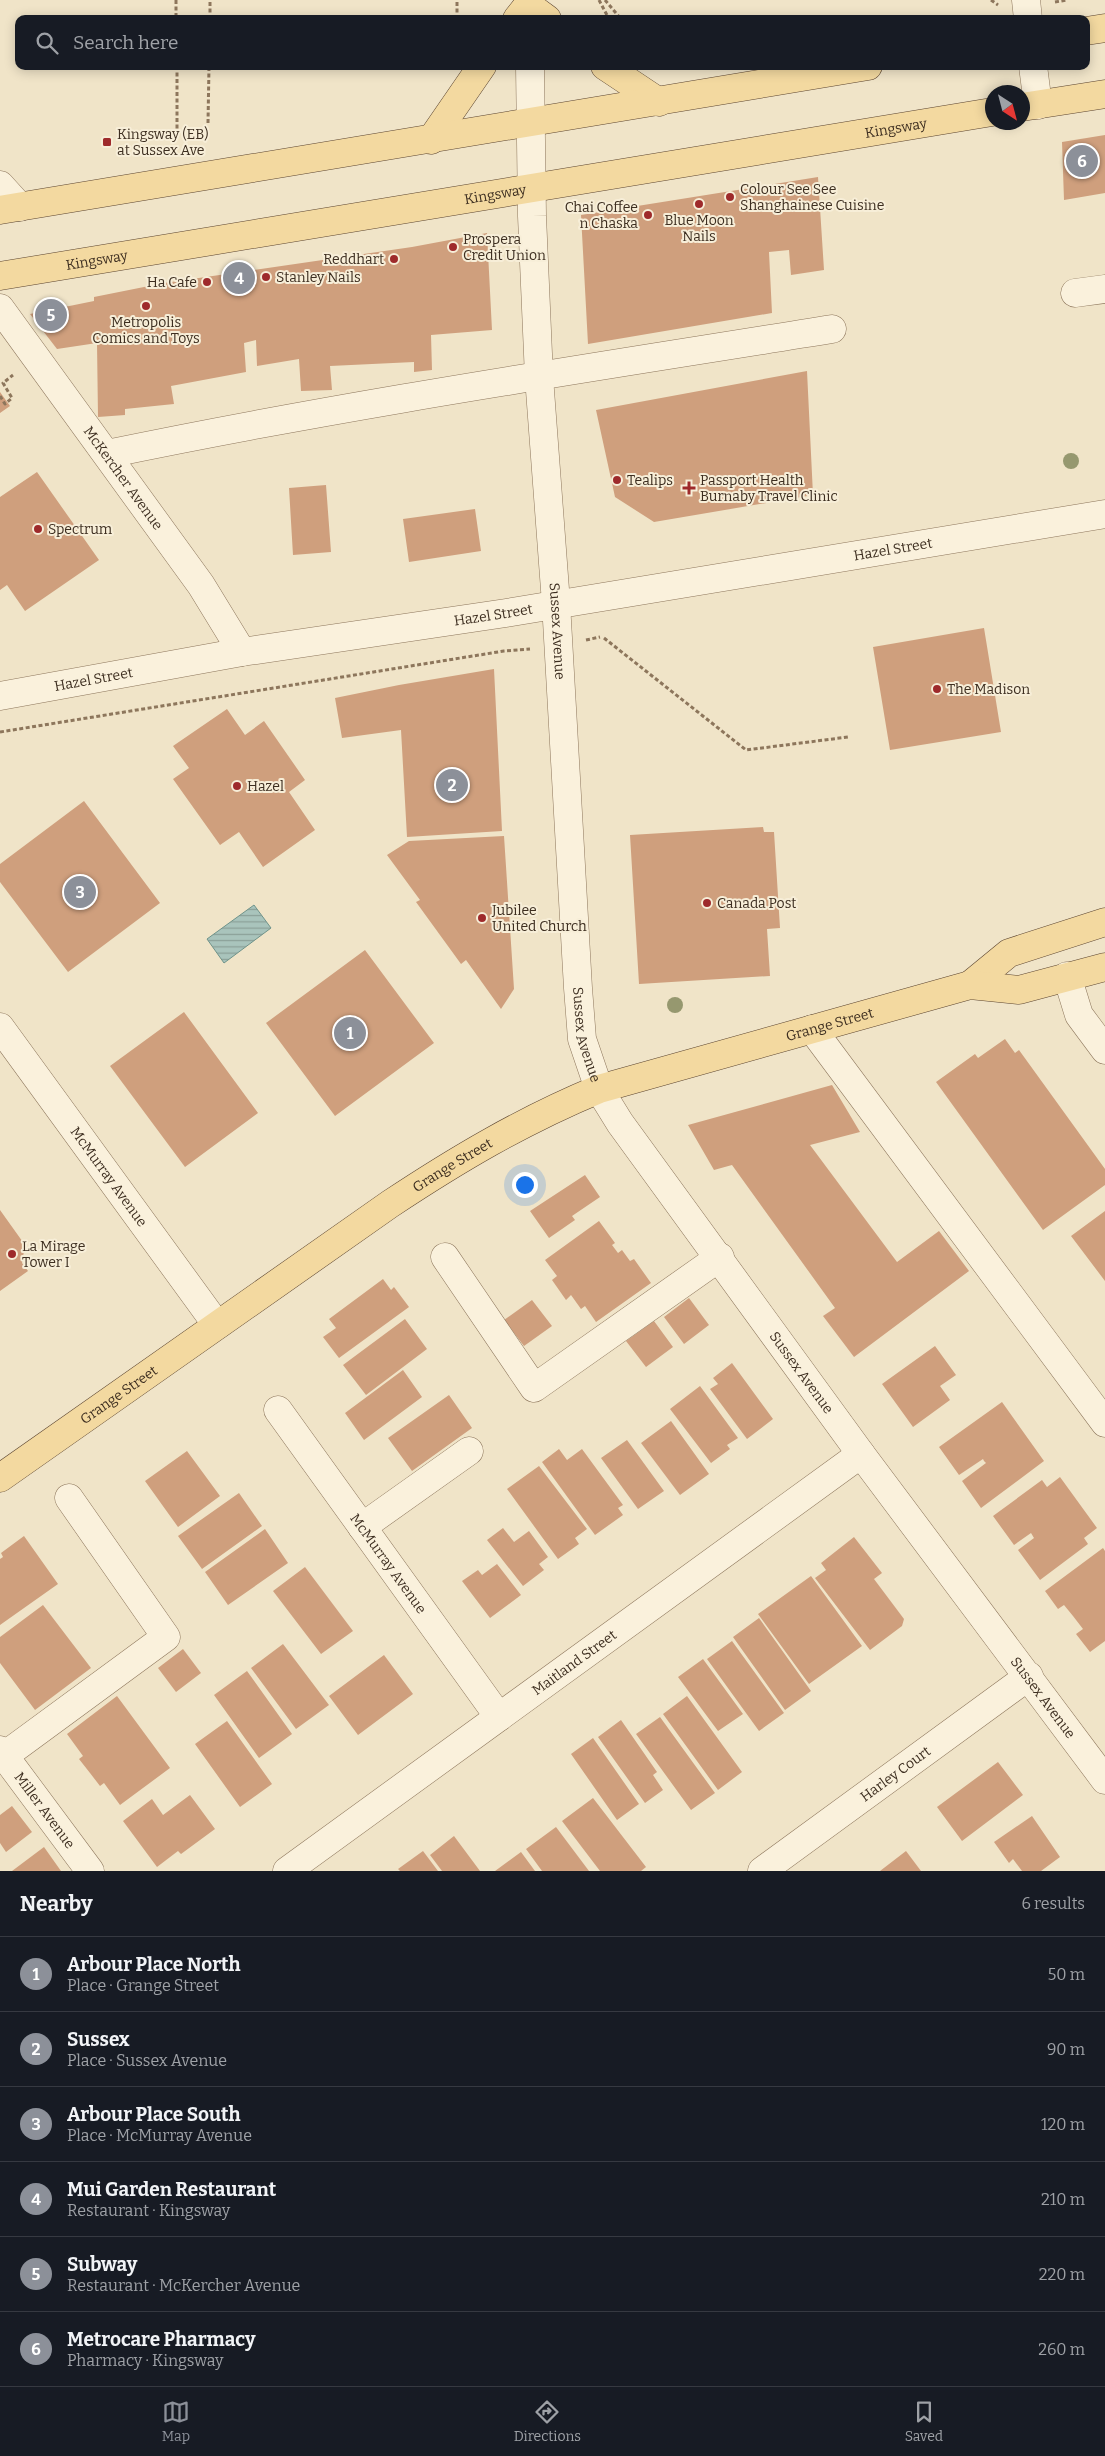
<!DOCTYPE html>
<html lang="en">
<head>
<meta charset="utf-8">
<style>
	body { margin:0; font-family:Bitter,serif; background:#242831; color:#f1f3f6 }
	.compass { position:absolute; left:985px; top:85px; width:45px; height:45px; border-radius:50%; background:#171b24; box-shadow:0 2px 12px #0003; rotate:144deg }
	.you { position:absolute; left:524px; top:1184px; width:18px; height:18px; margin:-12px; border:4px solid #fff; border-radius:50%; background:#1a73e8; box-shadow:0 0 0 8px #1a73e833 }
	.badge { display:grid; place-items:center; width:32px; height:32px; border-radius:50%; background:#8c9099; color:#fff; font-size:16px; font-weight:700 }
	.pin { position:absolute; translate:-50% -50%; border:2px solid #fff; box-shadow:0 1px 5px #0006 }
	.list { margin:0; padding:0; list-style:none }
	h2 { display:flex; justify-content:space-between; align-items:center; height:65px; margin:0; padding:0 20px; font-size:21px }
	h2 small { font-size:16px; font-weight:400; color:#9ea1a6 }
	.list li { display:grid; grid-template-columns:32px 1fr auto; gap:15px; align-items:center; box-sizing:border-box; height:75px; padding:0 20px; border-top:1px solid #363941 }
	.list b { display:block; font-size:19px; white-space:nowrap }
	.list p { margin:0; font-size:16px; white-space:nowrap; color:#9ea1a6 }
	.list em { font-size:16px; font-style:normal; color:#9ea1a6 }
	.icon { flex:none; width:28px; height:28px; fill:none; stroke:currentColor; stroke-width:2; stroke-linecap:round; stroke-linejoin:round }
	.map { position:relative; flex:none; width:1105px; height:1871px; overflow:hidden }
	.search { position:absolute; background:#171b24; box-shadow:0 2px 12px #0003; left:15px; right:15px; top:15px; height:55px; display:flex; align-items:center; gap:12px; box-sizing:border-box; padding:0 18px; border-radius:10px; color:#9ea1a6; font-size:19px }
	.sheet { height:515px; background:#171b24 }
	nav { display:flex; justify-content:space-around; align-items:center; box-sizing:border-box; height:70px; border-top:1px solid #363941; background:#171b24; font-size:14px; color:#9ea1a6 }
	nav a { display:grid; justify-items:center; gap:2px }
	nav .on { color:#8c9099 }
	.map>svg:first-child { display:block }
</style>
</head>
<body>
<div class="map">
<svg width="1105" height="1871" viewBox="0 0 1105 1871">
	<defs>
		<pattern id="water-rules" width="6" height="5" patternUnits="userSpaceOnUse" patternTransform="scale(1.25)"><rect width="6" height="5" fill="#a9c4bc"/><path d="M0 2.5h6" fill="none" stroke="#8ba098"/></pattern>
	</defs>
	<rect width="100%" height="100%" fill="#f0e4c8"/>
	<!-- water -->
	<path fill="url(#water-rules)" stroke="#6f938a" d="M254,905l17,23 -47,35 -17,-24z"/>
	<!-- building -->
	<path fill="#cf9f7d" d="M1105,135v58l-41,7 -2,-58z
		M818,177l6,93 -33,5 -2,-25 -20,2 3,61 -184,31 -7,-129z
		M487,233l5,97 -61,5 1,35 -18,2v-10l-84,4 2,24 -31,1 -2,-32 -42,7 -1,-26 -12,3 2,29 -75,14 3,18 -49,5v6l-27,2 -1,-74 -40,6 -27,-35 64,-13v-4l70,-14 248,-36z
		M807,371l6,124 -159,27 -39,-25 -19,-87z
		M0,392l10,14 -10,7z
		M37,472l62,88 -74,51 -18,-26 -7,5v-93z
		M326,485l5,67 -38,3 -4,-67z
		M475,509l6,42 -72,11 -6,-43z
		M984,628l17,104 -111,18 -17,-103z
		M494,669l8,162 -95,6 -6,-107 -59,8 -7,-40 64,-13z
		M227,709l18,26 19,-14 41,59 -16,12 26,38 -52,37 -24,-35 -19,13 -47,-66 16,-11 -16,-22z
		M84,801l76,102 -92,69 -68,-90v-18z
		M763,827l1,5h10l6,96 -13,1 3,47 -131,8 -9,-149z
		M504,836l10,153 -13,20 -35,-49 -5,4 -45,-62 4,-2 -33,-45 22,-14z
		M365,950l69,93 -99,73 -69,-93z
		M184,1012l74,101 -73,54 -75,-101z
		M1005,1039l10,14 4,-3 86,119v16l-62,45 -107,-148 39,-28 3,4z
		M832,1085l28,47 -50,13 87,117 42,-31 30,40 -115,86 -31,-41 12,-8 -103,-143 -18,5 -26,-45z
		M585,1175l15,22 -28,19 3,4 -26,18 -19,-27z
		M0,1210l25,35 -3,18 6,8 -28,20z
		M1105,1211v70l-34,-45z
		M599,1221l16,22 -3,2 6,8 4,-3 8,11 4,-2 17,24 -55,39 -11,-16 -4,3 -10,-14 -5,5 -14,-20 5,-4 -12,-16z
		M383,1279l8,11 3,-3 15,20 -70,51 -16,-21 13,-9 -7,-9z
		M689,1298l20,27 -25,19 -20,-27z
		M532,1300l20,26 -28,20 -20,-26z
		M405,1319l22,30 -61,46 -23,-30z
		M654,1321l19,26 -27,20 -20,-26z
		M935,1346l21,29 -16,11 10,14 -37,27 -31,-43z
		M732,1363l41,56 -26,20 -37,-50 8,-5 -5,-6z
		M403,1370l19,27 -58,43 -19,-27z
		M700,1386l38,52 -11,7 3,4 -19,14 -41,-54z
		M449,1395l23,33 -60,43 -24,-33z
		M1002,1402l42,59 -63,47 -19,-27 24,-18 -2,-2 -1,-2 -24,16 -20,-28z
		M671,1421l38,53 -29,21 -39,-52z
		M627,1440l37,51 -26,18 -37,-51z
		M559,1449l8,11 15,-11 41,56 -5,3 5,7 -28,20 -53,-73z
		M187,1451l33,45 -42,31 -33,-46z
		M539,1466l48,63 -12,9 4,6 -21,15 -51,-70z
		M1060,1477l37,51 -13,10 4,6 -48,36 -22,-30 16,-12 -3,-5 -17,12 -21,-29 49,-36 5,7z
		M239,1493l23,33 -60,43 -24,-33z
		M503,1528l11,14 15,-11 19,26 -9,7 5,6 -21,16 -36,-46z
		M265,1529l23,34 -60,42 -23,-33z
		M24,1536l34,48 -58,41v-66l3,-2 -2,-4z
		M854,1537l28,36 -8,6 30,40 -2,7 -32,24 -55,-72 11,-8 -5,-7z
		M1103,1548l2,3v90l-15,11 -14,-18 7,-5 -10,-13 -9,-11 -6,4 -13,-18z
		M497,1564l24,31 -31,23 -28,-37 16,-11 4,5z
		M305,1567l48,64 -32,23 -48,-63z
		M811,1576l51,70 -53,38 -51,-70z
		M43,1605l48,63 -56,42 -35,-47v-26z
		M759,1618l52,73 -26,19 -52,-73z
		M732,1641l52,72 -25,18 -52,-72z
		M283,1644l46,61 -33,24 -45,-61z
		M183,1649l18,24 -25,19 -18,-24z
		M384,1655l29,39 -55,41 -29,-39z
		M703,1659l40,55 -25,17 -40,-54z
		M247,1671l45,63 -33,24 -45,-63z
		M117,1696l53,72 -50,37 -16,-22 -4,3 -10,-13 -11,-14 4,-3 -16,-22z
		M687,1696l55,76 -24,18 -55,-76z
		M660,1717l55,76 -24,17 -55,-76z
		M621,1720l36,52 -4,3 10,15 -18,13 -47,-66z
		M227,1721l45,63 -32,23 -45,-63z
		M593,1738l46,66 -22,16 -46,-66z
		M998,1762l25,33 -61,46 -25,-34z
		M190,1795l25,34 -34,25 -3,-3 -21,16 -34,-46 29,-22 11,16z
		M593,1798l53,69 -5,4h-41l-38,-50z
		M12,1806l20,26 -26,20 -6,-9v-28z
		M1032,1816l28,41 -19,14h-19l-9,-12 -4,4 -15,-21z
		M556,1827l33,44h-47l-16,-22z
		M454,1836l26,35h-38l-12,-16z
		M44,1847l17,24h-49z
		M423,1851l15,20h-38l-2,-2z
		M906,1851l15,20h-41z
		M521,1852l14,19h-40z"/>
	<g fill="none" stroke-linecap="round" stroke-linejoin="round">
		<defs>
			<g id="minor">
				<path d="M1026,0l2,19"/>
				<path id="s1" d="M530,66l2,150 7,161 17,226 22,385 4,51 17,50 21,34 241,331 244,326"/>
				<path d="M1033,66l5,39"/>
				<path d="M0,185l20,22"/>
				<path d="M1075,293l30,-4"/>
				<path id="s2" d="M0,308l201,277 41,67"/>
				<path d="M107,454c240,-50 483,-86 725,-125"/>
				<path id="s3" d="M0,696l242,-44 264,-39 599,-99"/>
				<path d="M1067,976l12,39 26,35"/>
				<path id="s4" d="M0,1027l217,298"/>
				<path d="M812,1029l293,394"/>
				<path d="M445,1257l89,131 186,-131"/>
				<path id="s5" d="M278,1410l221,307"/>
				<path d="M362,1527l107,-76"/>
				<path id="s6" d="M0,1750l90,121"/>
				<path d="M4,1756l162,-119 -97,-139"/>
				<path id="s7" d="M287,1871l574,-417"/>
				<path id="s8" d="M762,1871l267,-195"/>
			</g>
			<g id="major">
				<path d="M517,19l11,-14 19,14"/>
				<path d="M1086,31l19,-3"/>
				<path d="M605,66l54,36"/>
				<path d="M1022,107l83,-13"/>
				<path d="M431,140l51,-74"/>
				<path d="M0,210l868,-144"/>
				<path id="s9" d="M0,276l992,-164"/>
				<path d="M970,985l39,-32 96,-31"/>
				<path id="s10" d="M0,1478l390,-274c68,-45 132,-83 209,-115l371,-104 49,5 86,-23"/>
			</g>
		</defs>
		<!-- minor casing -->
		<use href="#minor" stroke="#8d765c" stroke-width="29"/>
		<!-- major casing -->
		<use href="#major" stroke="#5b4430" stroke-width="29"/>
		<!-- path -->
		<path stroke="#8d765c" stroke-width="3" stroke-dasharray="4 2.5" stroke-linecap="butt" d="M176,0v19
			M599,0l10,19
			M605,0l16,19
			M991,0l7,5
			M1055,2l12,-2
			M210,19v-19
			M457,19v-19
			M177,66v63
			M208,123l1,-57
			M0,396l5,8 7,-6 -9,-15 10,-8
			M604,638l142,112 102,-13
			M586,640l14,-3
			M0,732l504,-81 26,-2"/>
		<!-- minor -->
		<use href="#minor" stroke="#faf1dc" stroke-width="28"/>
		<!-- major -->
		<use href="#major" stroke="#f3d9a0" stroke-width="28"/>
	</g>
	<!-- trees -->
	<g fill="#96986f">
		<circle cx="1071" cy="461" r="8"/>
		<circle cx="675" cy="1005" r="8"/>
	</g>
	<!-- markers -->
	<g fill="#9e2a2b" stroke="#f7eed8" stroke-width="2">
		<rect x="102" y="137" width="10" height="10" rx="2.5"/>
		<circle cx="730" cy="197" r="5"/>
		<circle cx="699" cy="204" r="5"/>
		<circle cx="648" cy="215" r="5"/>
		<circle cx="453" cy="247" r="5"/>
		<circle cx="394" cy="259" r="5"/>
		<circle cx="266" cy="277" r="5"/>
		<circle cx="207" cy="282" r="5"/>
		<circle cx="146" cy="306" r="5"/>
		<circle cx="617" cy="480" r="5"/>
		<path d="M686.5 480.5h5v5h5v5h-5v5h-5v-5h-5v-5h5z"/>
		<circle cx="38" cy="529" r="5"/>
		<circle cx="937" cy="689" r="5"/>
		<circle cx="237" cy="786" r="5"/>
		<circle cx="707" cy="903" r="5"/>
		<circle cx="482" cy="918" r="5"/>
		<circle cx="12" cy="1254" r="5"/>
	</g>
	<g text-anchor="middle" dominant-baseline="central" stroke-width="4" stroke-linejoin="round" paint-order="stroke">
		<!-- street labels -->
		<g font-size="14" fill="#3d2e20" stroke="#f7eed8">
			<text stroke="none"><textPath href="#s9" startOffset="908">Kingsway</textPath></text>
			<text stroke="none"><textPath href="#s9" startOffset="502">Kingsway</textPath></text>
			<text stroke="none"><textPath href="#s9" startOffset="98">Kingsway</textPath></text>
			<text stroke="none"><textPath href="#s2" startOffset="210">McKercher Avenue</textPath></text>
			<text stroke="none"><textPath href="#s3" startOffset="905">Hazel Street</textPath></text>
			<text stroke="none"><textPath href="#s3" startOffset="500">Hazel Street</textPath></text>
			<text stroke="none"><textPath href="#s1" startOffset="566">Sussex Avenue</textPath></text>
			<text stroke="none"><textPath href="#s3" startOffset="95">Hazel Street</textPath></text>
			<text stroke="none"><textPath href="#s10" startOffset="955">Grange Street</textPath></text>
			<text stroke="none"><textPath href="#s1" startOffset="971">Sussex Avenue</textPath></text>
			<text stroke="none"><textPath href="#s10" startOffset="550">Grange Street</textPath></text>
			<text stroke="none"><textPath href="#s4" startOffset="185">McMurray Avenue</textPath></text>
			<text stroke="none"><textPath href="#s1" startOffset="1376">Sussex Avenue</textPath></text>
			<text stroke="none"><textPath href="#s10" startOffset="145">Grange Street</textPath></text>
			<text stroke="none"><textPath href="#s5" startOffset="189">McMurray Avenue</textPath></text>
			<text stroke="none"><textPath href="#s7" startOffset="355">Maitland Street</textPath></text>
			<text stroke="none"><textPath href="#s1" startOffset="1781">Sussex Avenue</textPath></text>
			<text stroke="none"><textPath href="#s8" startOffset="165">Harley Court</textPath></text>
			<text stroke="none"><textPath href="#s6" startOffset="75">Miller Avenue</textPath></text>
		</g>
		<!-- poi labels -->
		<g font-size="14" fill="#3d2e20" stroke="#f7eed8" text-anchor="start">
			<text x="117" y="134">Kingsway (EB)<tspan x="117" dy="16">at Sussex Ave</tspan></text>
			<text x="740" y="189">Colour See See<tspan x="740" dy="16">Shanghainese Cuisine</tspan></text>
			<text x="638" y="207" text-anchor="end">Chai Coffee<tspan x="638" dy="16">n Chaska</tspan></text>
			<text x="699" y="220" text-anchor="middle">Blue Moon<tspan x="699" dy="16">Nails</tspan></text>
			<text x="463" y="239">Prospera<tspan x="463" dy="16">Credit Union</tspan></text>
			<text x="384" y="259" text-anchor="end">Reddhart</text>
			<text x="276" y="277">Stanley Nails</text>
			<text x="197" y="282" text-anchor="end">Ha Cafe</text>
			<text x="146" y="322" text-anchor="middle">Metropolis<tspan x="146" dy="16">Comics and Toys</tspan></text>
			<text x="627" y="480">Tealips</text>
			<text x="700" y="480">Passport Health<tspan x="700" dy="16">Burnaby Travel Clinic</tspan></text>
			<text x="48" y="529">Spectrum</text>
			<text x="947" y="689">The Madison</text>
			<text x="247" y="786">Hazel</text>
			<text x="717" y="903">Canada Post</text>
			<text x="492" y="910">Jubilee<tspan x="492" dy="16">United Church</tspan></text>
			<text x="22" y="1246">La Mirage<tspan x="22" dy="16">Tower I</tspan></text>
		</g>
	</g>
</svg>
<svg class="compass" viewBox="-18 -18 36 36"><path d="M0-13l5 13h-10z" fill="#e53935"/><path d="M0 13l5-13h-10z" fill="#9ea1a6"/></svg>
<div class="you"></div>
<div class="pin badge" style="left:350px;top:1033px">1</div>
<div class="pin badge" style="left:452px;top:785px">2</div>
<div class="pin badge" style="left:80px;top:892px">3</div>
<div class="pin badge" style="left:239px;top:278px">4</div>
<div class="pin badge" style="left:51px;top:315px">5</div>
<div class="pin badge" style="left:1082px;top:161px">6</div>
<div class="search"><svg class="icon" aria-label="search" viewBox="0 0 24 24"><circle cx="10" cy="10" r="6"/><path d="M15 15l6 6"/></svg>Search here</div>
</div>
<section class="sheet">
<h2>Nearby<small>6 results</small></h2>
<ul class="list">
<li><span class="badge">1</span><div><b>Arbour Place North</b><p>Place · Grange Street</p></div><em>50 m</em></li>
<li><span class="badge">2</span><div><b>Sussex</b><p>Place · Sussex Avenue</p></div><em>90 m</em></li>
<li><span class="badge">3</span><div><b>Arbour Place South</b><p>Place · McMurray Avenue</p></div><em>120 m</em></li>
<li><span class="badge">4</span><div><b>Mui Garden Restaurant</b><p>Restaurant · Kingsway</p></div><em>210 m</em></li>
<li><span class="badge">5</span><div><b>Subway</b><p>Restaurant · McKercher Avenue</p></div><em>220 m</em></li>
<li><span class="badge">6</span><div><b>Metrocare Pharmacy</b><p>Pharmacy · Kingsway</p></div><em>260 m</em></li>
</ul>
</section>
<nav>
<a class="on"><svg class="icon" aria-label="map" viewBox="0 0 24 24"><path d="M3 6l6-2 6 2 6-2v14l-6 2-6-2-6 2zM9 4v14M15 6v14"/></svg>Map</a>
<a><svg class="icon" aria-label="directions" viewBox="0 0 24 24"><path d="M12 3l9 9-9 9-9-9zM9 14v-3h6M13 9l2 2-2 2"/></svg>Directions</a>
<a><svg class="icon" aria-label="saved" viewBox="0 0 24 24"><path d="M7 4h10v16l-5-4-5 4z"/></svg>Saved</a>
</nav>
</body>
</html>
